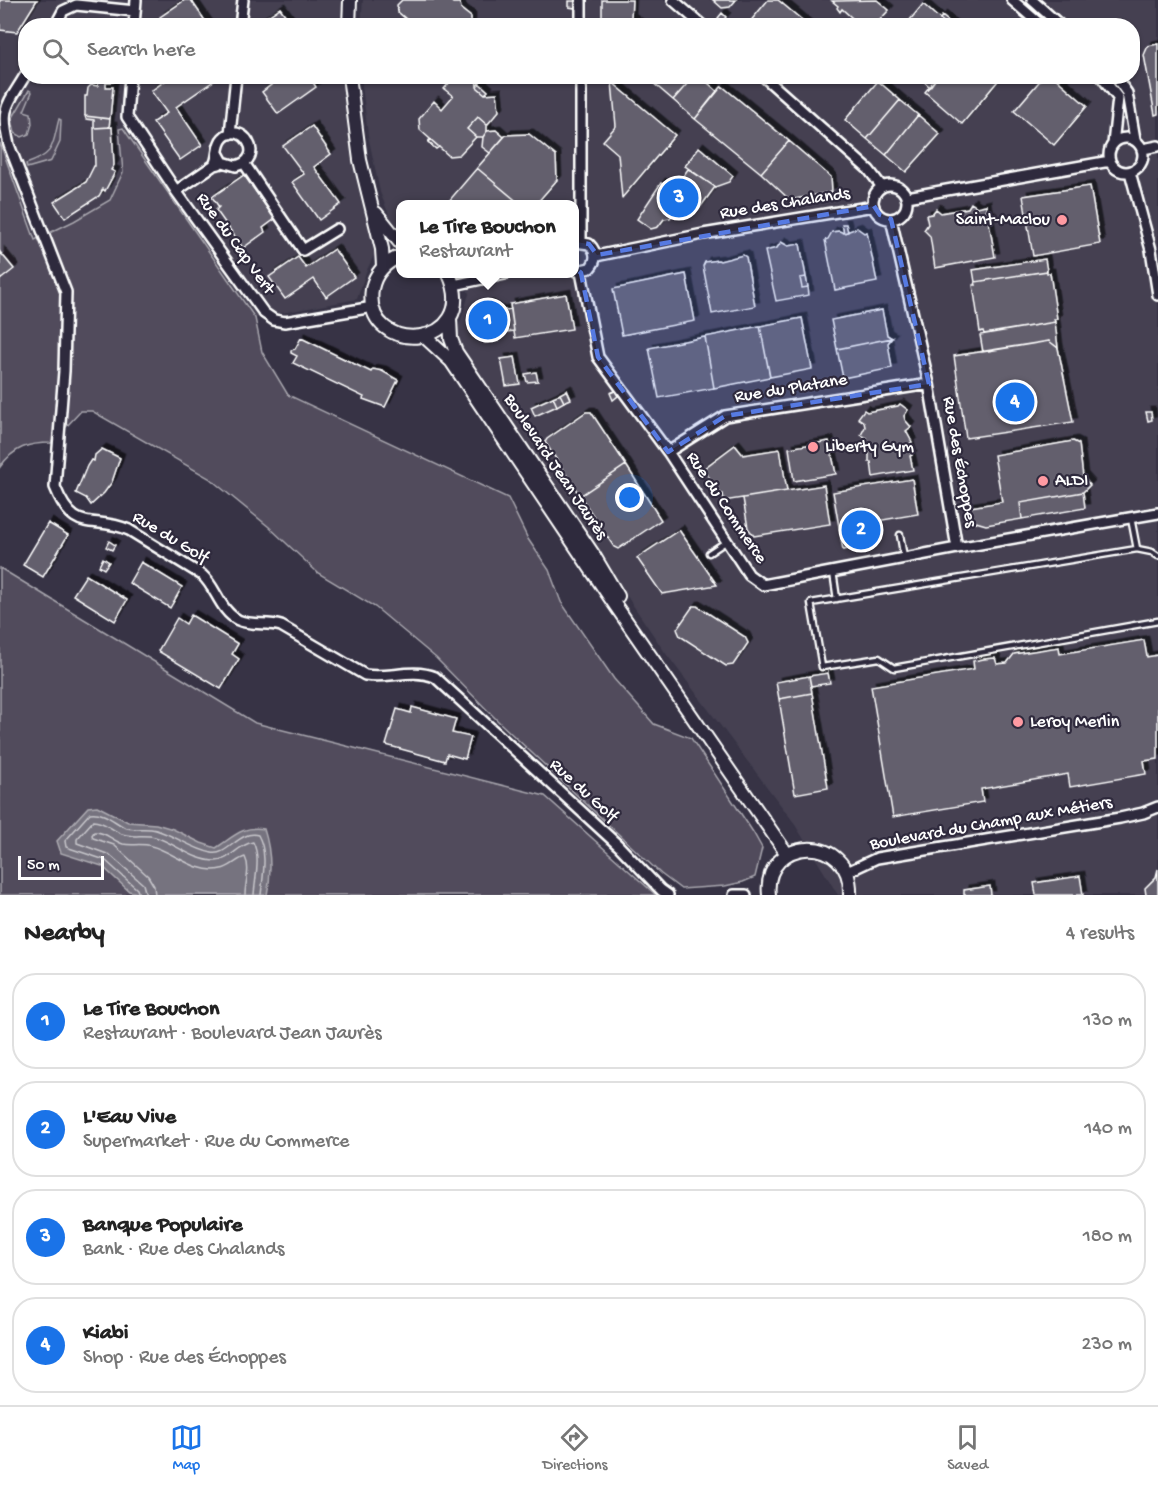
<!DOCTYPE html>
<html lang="en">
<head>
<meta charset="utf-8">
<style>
	body { margin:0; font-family:"Gochi Hand",sans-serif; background:#f2f2f2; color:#222 }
	.scale { position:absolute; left:18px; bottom:15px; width:86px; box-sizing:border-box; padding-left:6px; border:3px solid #fff; border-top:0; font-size:16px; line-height:21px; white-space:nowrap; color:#fff; -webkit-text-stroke:4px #2f2a3d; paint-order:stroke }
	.you { position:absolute; left:630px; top:498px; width:21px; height:21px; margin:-15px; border:4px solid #fff; border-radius:50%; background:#1a73e8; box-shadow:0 0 0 9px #1a73e833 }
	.badge { display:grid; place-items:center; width:39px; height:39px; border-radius:50%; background:#1a73e8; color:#fff; font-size:20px; font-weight:700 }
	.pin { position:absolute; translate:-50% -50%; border:3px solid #fff; box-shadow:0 2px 6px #0006 }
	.popup { position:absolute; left:396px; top:200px; width:183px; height:78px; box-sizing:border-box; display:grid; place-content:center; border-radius:12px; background:#fff; filter:drop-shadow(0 2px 4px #0005); font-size:20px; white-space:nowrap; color:#767676 }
	.popup b { font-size:22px; color:#222 }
	.popup::after { content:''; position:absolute; left:50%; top:100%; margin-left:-12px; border:12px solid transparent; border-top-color:#fff }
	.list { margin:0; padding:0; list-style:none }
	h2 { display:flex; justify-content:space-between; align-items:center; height:78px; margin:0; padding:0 24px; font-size:26px }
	h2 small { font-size:20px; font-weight:400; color:#767676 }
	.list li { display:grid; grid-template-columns:39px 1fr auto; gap:18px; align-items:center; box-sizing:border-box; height:96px; margin:0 12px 12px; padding:0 12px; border:2px solid #e0e0e0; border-radius:24px }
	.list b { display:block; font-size:22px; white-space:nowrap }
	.list p { margin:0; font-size:20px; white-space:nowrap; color:#767676 }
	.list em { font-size:20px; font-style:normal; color:#767676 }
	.icon { flex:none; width:33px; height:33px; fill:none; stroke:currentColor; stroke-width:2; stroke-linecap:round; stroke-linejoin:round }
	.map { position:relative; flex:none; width:1158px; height:895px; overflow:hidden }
	.search { position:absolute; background:#fff; box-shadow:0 2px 4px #0004; left:18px; right:18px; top:18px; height:66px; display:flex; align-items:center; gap:15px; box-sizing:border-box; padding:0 21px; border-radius:24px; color:#767676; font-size:22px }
	.sheet { height:510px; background:#fff }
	nav { display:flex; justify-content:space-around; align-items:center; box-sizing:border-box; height:84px; border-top:2px solid #e0e0e0; background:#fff; font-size:16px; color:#767676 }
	nav a { display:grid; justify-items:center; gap:3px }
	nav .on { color:#1a73e8 }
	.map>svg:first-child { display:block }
</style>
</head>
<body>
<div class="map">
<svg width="1158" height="895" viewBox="0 0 1158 895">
	<defs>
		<filter id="shadow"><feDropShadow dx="4.5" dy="-4.5" stdDeviation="0" flood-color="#0009"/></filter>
	</defs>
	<rect width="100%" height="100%" fill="#373345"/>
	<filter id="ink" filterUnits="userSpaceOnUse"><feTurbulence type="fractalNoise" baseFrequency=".0167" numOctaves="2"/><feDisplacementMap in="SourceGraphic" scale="12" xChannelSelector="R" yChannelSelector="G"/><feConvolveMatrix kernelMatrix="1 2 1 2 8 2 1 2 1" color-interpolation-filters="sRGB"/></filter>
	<g filter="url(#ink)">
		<!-- built -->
		<path fill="#444051" d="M0,0h343l-1,25 -316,1v50l316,1 5,47 9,49 21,76 -11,23 -9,27 -102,19 -132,-190 -4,1 4,43 -13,28 -36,21 -39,19 -35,-97z
			M363,0h795v895h-320l-46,-75 -128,-169 -194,-287 -10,-20 -3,-11 12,-39 -6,-20h112v-70h-174v27l-8,-6 -13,-33 -12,-57 -7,-58 771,-1v-50l-771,-1z"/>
		<!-- green -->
		<path fill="#514c5c" stroke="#a8a6ae" stroke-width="1.5" d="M29,90l3,2 -8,19 7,2 1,11 -3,10 -7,3 -7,-4 -3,-14z
			M59,119l2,1 -1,22 -9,19 -24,7 -1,-4c30,-10 26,-19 33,-45z
			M123,128l132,190 7,34 26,43 220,103 20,41 21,31 12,32 53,77 40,45 37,14 62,94 9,16 -7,29 -12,5 -18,4 -44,3 -20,-15 -161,-151 -64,-65 -61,-51 -57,-34 -49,-46 -60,-49 -117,-67h-11l-30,32c-22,0 -37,4 -51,24v-324l35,97 39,-19 36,-21 13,-28 -4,-43z
			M0,568l255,155 290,73 111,99h-656z"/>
		<!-- water -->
		<path fill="#76737f" stroke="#adabb2" stroke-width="1.5" d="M97,806l31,16 28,2 17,5 28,14 15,5c17,-11 27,-23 48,-19 7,22 8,43 3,66h-121l-17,-4 -27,-25 -41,-13 -4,-12 31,-34z"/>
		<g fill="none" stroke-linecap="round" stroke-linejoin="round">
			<!-- shore -->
			<path stroke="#c8c7cc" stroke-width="1.5" d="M139,895l-2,-6 -32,-29 -39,-13 -1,-6 25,-28c13,-2 23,8 34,14 9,4 22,0 32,3 20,6 36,19 56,23 16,3 27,-23 46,-18 10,18 5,40 3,60
				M146,895l-3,-11 -33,-29 -33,-12v-4l16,-18c11,0 19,9 29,13 10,4 22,0 33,3 20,6 38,24 61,24 13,0 23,-17 37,-19 8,16 2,36 1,53
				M155,895l-1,-9 -6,-10 -34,-31 -21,-7 -1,-3 2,-3c11,-1 19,9 29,12 9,2 19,-1 28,2 22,5 45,29 70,23 9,-1 16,-10 24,-12 6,12 0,25 0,38"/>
		</g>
		<!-- building -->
		<path fill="#635f6d" stroke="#fff" stroke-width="1.5" filter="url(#shadow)" d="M0,0h37l-20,32 -17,-2z
			M185,0h6l17,25 -42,1 -6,-9z
			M402,0h48l3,3h7l1,6 10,8v7l-2,2h-55l-16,-14 -1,-7z
			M602,0h30l-1,18 -6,8h-23z
			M713,0h23l-6,7 -8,1z
			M768,0h10l24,20 -6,6h-44l-3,-3z
			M877,0l12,10 -15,16h-13l-19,-17 -2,3 -3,-4 1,-2 -6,-5z
			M569,1h6v7l-6,-1z
			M923,4l11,10 14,12h-43z
			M280,8l13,18h-34l-1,-3z
			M722,13l4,4 -4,5 -4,-4z
			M942,16l11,9v1h-5l-8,-7z
			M631,18l10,8h-16z
			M802,20l6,6h-12z
			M1158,44v70l-3,1 -11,-60 4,-9z
			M65,76h49l-1,6h-7v5h7l-3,32 -25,-3v-20h2l1,-8 3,-3 7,1v-5l-15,-4v7l-18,-2z
			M172,76h40l3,4 -39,27 26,38 -22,15 -27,-38 14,-9 -16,-22z
			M283,76h26l7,11 -38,27 -16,-22z
			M455,76h21l1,11 8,7 12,-1 2,18 -12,14 -9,-8 -11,12 9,8 -17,18 -10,1 -29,-26 -1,-11 15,-18 8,8 11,-13 -9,-7z
			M645,76h49l-21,24z
			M694,76h6l17,15 -22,28 -22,-19z
			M918,76h20l-8,11z
			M938,76h64l-40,48 -37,-32z
			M1044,76h9l34,30 -33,39 -40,-34z
			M878,81l22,19 -33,39 -22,-19z
			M612,82l63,53 -53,63 -4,-44 -15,-13 13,-15z
			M479,83l9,8 -3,3 -8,-7z
			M722,86l67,55 -28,32 -66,-54z
			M900,100l18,15 -32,40 -19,-16z
			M918,115l22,19 -34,38 -20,-17z
			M85,116l25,3 -1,8 -15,1v-8l-8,-1z
			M478,117l9,8v6l-4,6h-7l-9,-8z
			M312,126l19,28 -17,13 27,37 -22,16 -27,-38 12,-8 -21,-28z
			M112,127l2,38 -3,5 4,2 -10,19 -2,-2 -4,7 -34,22 -11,-16 32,-20 8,-16h1l-1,-38z
			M496,130l8,7 -14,16 -8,-6 1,-10 4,-6z
			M529,134l27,22 1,24 -21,24h-16l-43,-36 29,-33z
			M430,139l9,8 -3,2 -8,-7z
			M789,141l42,36 1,15 -42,8 -29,-27z
			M699,147l34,29 -4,6 -14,5 -30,-21z
			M477,168l43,36h-71l-1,-2z
			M688,169l27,18 -16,22 -5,-4 -3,5 -18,4 -3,4 -6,1 -6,8 -7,2 -14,-10 24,-36 12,8z
			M244,175l31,44 -12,9 2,4 -22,16 -27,-38 3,-3 -7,-10z
			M1090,186l10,58 -67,12 -10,-60z
			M971,203l6,4 9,-2 1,8 5,5 -3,5 6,34 -60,11 -5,-32 -6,-6 4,-6 -2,-9 6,-1 4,-5 5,4 27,-5z
			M842,224h4l2,8 -4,1z
			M857,228l7,5 3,-1 10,50 -42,8 -10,-50 3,-1 4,-7 7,-1 5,2z
			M781,242l7,4 12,-2 6,33 -6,1 2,10 6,-1 1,8 -33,6 -11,-50 12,-3z
			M334,249l20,28 -28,20 -12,-18 -29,20 -16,-22 29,-20 8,11z
			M0,252l14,17 -14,11z
			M743,255l3,2 9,49 -43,8 -9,-48 2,-4 13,-2 2,1z
			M1045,259l2,12 -72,11 -2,-12z
			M1047,271v2h3l7,46h-3l1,3 -71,12 -1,-3 -3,1 -7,-47h3l-1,-3z
			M686,274l9,47 -73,14 -9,-46z
			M806,277l2,10 -6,1 -2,-10z
			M566,294l6,35 -57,9 -5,-34z
			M488,305l10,6 13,-2 3,22 -16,2 1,8 -14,2 -2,-11 -8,-10 5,-13z
			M882,310l5,25 5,3 -55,11 -6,-29z
			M802,318l10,51 -42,8 -10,-51z
			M1055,322l3,26 -9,-7 -66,11 -3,-17z
			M760,326l10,51 -56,11 -9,-51z
			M705,337l9,51 -55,10 -10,-50z
			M301,338l70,34 2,-3 9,2 16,9 -13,27 -22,-8 1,-2 -71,-34 4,-7 -6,-3v-3l4,-1z
			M892,338l-4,5 4,25 -49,10 -6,-29z
			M1049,341l9,7 15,74 -107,16 -12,-82z
			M515,357l5,27 -14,2 -5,-27z
			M536,372l2,9 -11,1 -2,-8z
			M567,390l4,9 -7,3 -4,-8z
			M615,391l3,5 -5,4 -3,-7z
			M560,394l4,8 -7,4 -4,-9z
			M553,397l4,9 -22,10 -4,-9z
			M900,404l8,6 -4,6 1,4 6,7 -5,4 6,11 -3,3 3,10 -2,1 3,14 -40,7 -2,-15h-2v-11l-4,-1 2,-12 -6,-3 4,-8 -1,-5 -6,-4 6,-8 3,2 31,-6z
			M586,412h5l35,53 -46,31 -35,-54 2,-3z
			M1146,412h5l1,8 -4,1z
			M829,441l7,33 -42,7 -5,-33z
			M1073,441l6,3 4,33 7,8 -7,7 -63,11 2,16 -36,6 -10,-3 -12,-14 38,-6 -8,-47z
			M735,445l8,10 37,-6 7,42 -63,10 -1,-7h-2l-18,-25z
			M102,449l18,9 -8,24 -8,11 -13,12 -5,-7 -10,-5 11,-27 4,-6 3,1 1,-6z
			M626,465l35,55 -43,29 -4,-2 -34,-51z
			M912,479l6,35 -53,9 4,22 -26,5 -10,-58z
			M824,485l6,39 -76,12 -6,-8 -5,-30z
			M1083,492l2,16 -63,11 -2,-16z
			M48,523l20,12 -25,42 -20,-12z
			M679,530l16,23 22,32 -55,9 -25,-36z
			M109,541l6,4 -3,5 -6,-3z
			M103,558l6,4 -5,7 -5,-3z
			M141,562l41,25 -12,21 -41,-25z
			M86,575l41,25 -12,21 -42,-26z
			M693,606h4l48,31 3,6 -15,22 -7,1 -46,-30 -3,-7z
			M191,615l47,29 -6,10 7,5 -18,30 -63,-38 19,-33 9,6z
			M1144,640l3,17 11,-2v104l-14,2 2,13 -76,13 -2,-13 -87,15 2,13 -90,15 -22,-131 103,-17 -1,-8 11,-2 11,-1 2,6 10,-1 7,-9 45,-7 1,7z
			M828,673l2,10 -19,3 -2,-10z
			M809,676l3,17 -33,6 -3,-17z
			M812,693l16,95 -33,6 -16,-95z
			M412,707l44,12 -4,14 19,4 -6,22 -18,-5 -2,7 -59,-16 11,-36 14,4z
			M1158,869v26h-12l-1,-7 11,-11z
			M1080,876l3,19h-47l-2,-12z
			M990,886l1,9h-27v-5z"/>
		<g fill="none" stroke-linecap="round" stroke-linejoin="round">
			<defs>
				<path id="service" d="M1131,518l6,31 15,3 6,4
					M900,535l4,23
					M1137,549l-326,54 11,64 57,-9 15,10 264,-47
					M709,553l18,-12
					M833,572l4,27"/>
				<path id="minor" d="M673,0l30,26
					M1012,0l30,26
					M1032,0l29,26
					M55,26l8,-15 13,-6 59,6
					M134,26l2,-26
					M240,26l3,-26
					M581,26v-26
					M26,74c-19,32 -26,33 -17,71l57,147 -2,79 -9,116c20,50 37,27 74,43l73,45c14,12 18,36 36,45 13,6 29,2 43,6l84,49c24,4 46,-7 70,2l183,168 43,45 7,5
					M130,76l-3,41 49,74 88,122 10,7 11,2 88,-15
					M763,76l106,94 13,17
					M1101,76l17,22 -5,46
					M1115,76l12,17 8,46
					M230,134l6,-58
					M1109 155a17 17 0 1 1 34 0a17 17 0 1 1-34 0Z
					M1143,149l15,-3
					M244,163l59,87 34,-21
					M214,165c5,-8 2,-20 9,-27 18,-19 45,20 13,28l-13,-4 -5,-9
					M1130,172l21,78 7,45
					M873 202a17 17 0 1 1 34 0a17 17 0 1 1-34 0Z
					M176,191l38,-26 5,-1
					M907,197l203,-36
					M891,219l38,165 28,164 201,-35
					M581,241v-165
					M576,242l13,2c8,8 8,16 1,24l-13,3
					M596,256l107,-22 171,-28
					M581,272l17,85 70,95 81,123 14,10 194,-37
					M454,285l51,-11
					M668,452l57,-36 204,-32
					M847,872l30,-14 243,-40 23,-5 15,-6
					M734,895h12"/>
				<path id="tertiary" d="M349,26l1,-26
					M349,76l11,84 22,89 1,17
					M376,213l25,31
					M401,256c-15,6 -26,17 -29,33 -10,71 111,60 77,-15
					M450,318l1,21 5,13 137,202 25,42
					M425,337l26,24 160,238 176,255
					M769,895c-7,-59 84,-64 81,0"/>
			</defs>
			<!-- service casing -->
			<use href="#service" stroke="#fff" stroke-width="9"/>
			<!-- minor casing -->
			<use href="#minor" stroke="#fff" stroke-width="14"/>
			<!-- tertiary casing -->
			<use href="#tertiary" stroke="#fff" stroke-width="16"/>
			<!-- service -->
			<use href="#service" stroke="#2f2a3d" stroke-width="4.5"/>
			<!-- minor -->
			<use href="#minor" stroke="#2f2a3d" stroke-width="9"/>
			<!-- tertiary -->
			<use href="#tertiary" stroke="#2f2a3d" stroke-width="12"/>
		</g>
	</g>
	<!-- marked area -->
	<path fill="#567ae2" fill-opacity="0.2" stroke="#567ae2" stroke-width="4.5" stroke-dasharray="12 8" stroke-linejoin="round" d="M874,206l6,9 11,4 38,165 -204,32 -57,36 -70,-95 -17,-84 -15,-14 10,-17 13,2 8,11z"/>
	<!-- markers -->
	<g fill="#ff9aa2" stroke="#2f2a3d" stroke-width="2">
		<circle cx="1062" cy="220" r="6"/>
		<circle cx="813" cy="447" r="6"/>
		<circle cx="1043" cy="481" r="6"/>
		<circle cx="1018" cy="722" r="6"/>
	</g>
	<g text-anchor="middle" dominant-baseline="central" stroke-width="4.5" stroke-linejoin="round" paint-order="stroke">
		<!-- street labels -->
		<g font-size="18" fill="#fff" stroke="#2f2a3d">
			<text transform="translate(785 204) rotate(-9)">Rue des Chalands</text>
			<text transform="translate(235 244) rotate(54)">Rue du Cap Vert</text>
			<text transform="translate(791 389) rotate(-9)">Rue du Platane</text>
			<text transform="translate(959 462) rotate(80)">Rue des Échoppes</text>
			<text transform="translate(555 467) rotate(56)">Boulevard Jean Jaurès</text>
			<text transform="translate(726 508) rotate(56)">Rue du Commerce</text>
			<text transform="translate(170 538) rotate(31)">Rue du Golf</text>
			<text transform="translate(583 791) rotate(42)">Rue du Golf</text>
			<text transform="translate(991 824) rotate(-10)">Boulevard du Champ aux Métiers</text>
		</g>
		<!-- poi labels -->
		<g font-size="18" fill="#fff" stroke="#2f2a3d" text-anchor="start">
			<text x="1050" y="220" text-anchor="end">Saint-Maclou</text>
			<text x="825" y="447">Liberty Gym</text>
			<text x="1055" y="481">ALDI</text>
			<text x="1030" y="722">Leroy Merlin</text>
		</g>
	</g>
</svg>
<div class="scale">50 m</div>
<div class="you"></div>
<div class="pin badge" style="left:488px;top:320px">1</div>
<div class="popup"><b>Le Tire Bouchon</b>Restaurant</div>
<div class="pin badge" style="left:861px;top:530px">2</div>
<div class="pin badge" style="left:679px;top:198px">3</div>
<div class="pin badge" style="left:1015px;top:402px">4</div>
<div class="search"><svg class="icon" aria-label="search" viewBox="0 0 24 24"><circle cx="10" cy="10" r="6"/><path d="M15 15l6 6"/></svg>Search here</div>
</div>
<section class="sheet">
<h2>Nearby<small>4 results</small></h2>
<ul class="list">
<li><span class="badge">1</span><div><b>Le Tire Bouchon</b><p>Restaurant · Boulevard Jean Jaurès</p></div><em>130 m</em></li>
<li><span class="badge">2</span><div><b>L'Eau Vive</b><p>Supermarket · Rue du Commerce</p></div><em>140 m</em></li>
<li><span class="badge">3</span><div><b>Banque Populaire</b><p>Bank · Rue des Chalands</p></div><em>180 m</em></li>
<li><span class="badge">4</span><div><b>Kiabi</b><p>Shop · Rue des Échoppes</p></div><em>230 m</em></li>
</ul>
</section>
<nav>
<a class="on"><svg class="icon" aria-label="map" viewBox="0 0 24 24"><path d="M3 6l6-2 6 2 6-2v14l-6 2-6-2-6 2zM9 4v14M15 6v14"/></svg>Map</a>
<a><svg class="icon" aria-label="directions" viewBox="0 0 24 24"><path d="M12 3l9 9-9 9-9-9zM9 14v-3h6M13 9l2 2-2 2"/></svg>Directions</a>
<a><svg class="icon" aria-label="saved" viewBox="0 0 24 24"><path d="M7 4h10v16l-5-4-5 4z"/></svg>Saved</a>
</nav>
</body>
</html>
